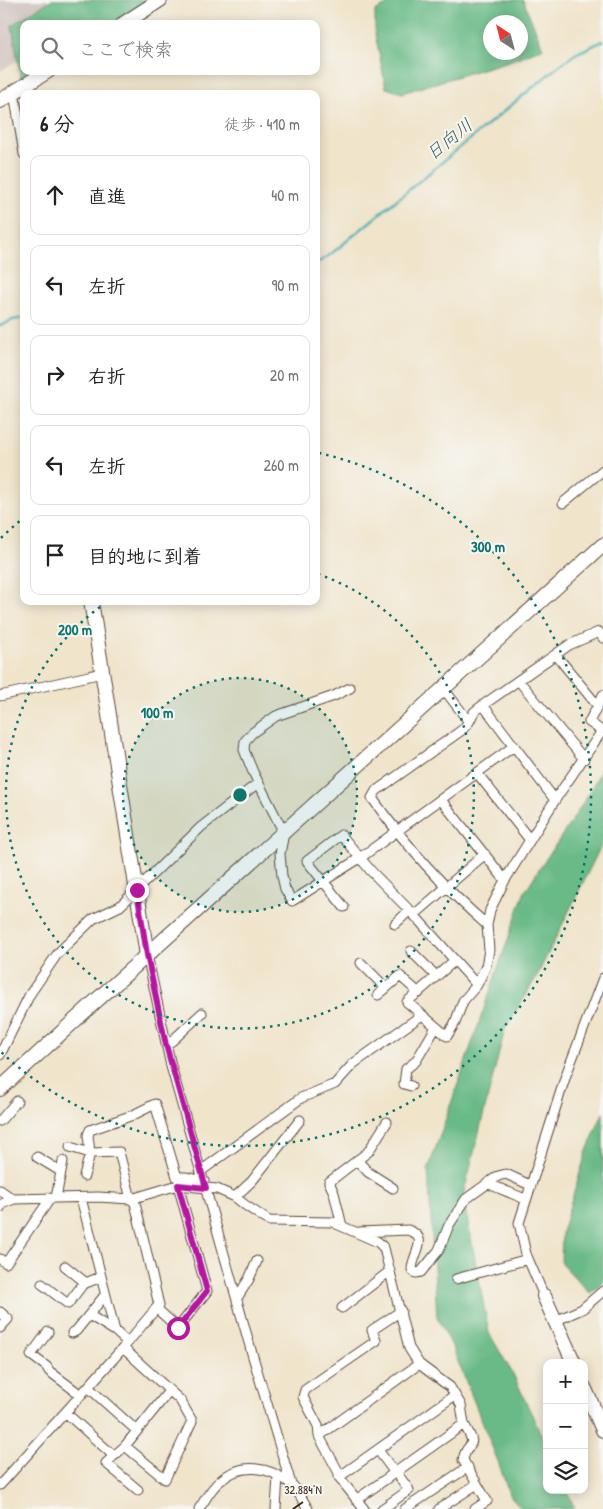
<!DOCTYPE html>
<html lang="ja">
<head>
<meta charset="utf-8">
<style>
	body { margin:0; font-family:"Patrick Hand","Klee One",sans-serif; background:#f2f2f2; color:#222 }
	.controls { position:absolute; right:15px; bottom:15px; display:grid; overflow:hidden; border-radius:10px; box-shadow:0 2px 12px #0003 }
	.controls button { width:45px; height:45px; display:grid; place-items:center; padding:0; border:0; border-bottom:1px solid #e0e0e0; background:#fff; color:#222; font:25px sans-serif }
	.compass { position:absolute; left:483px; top:15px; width:45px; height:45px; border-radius:50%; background:#fff; box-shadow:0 2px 12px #0003; rotate:324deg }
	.stop { position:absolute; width:15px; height:15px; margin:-11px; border:4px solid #b5179e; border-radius:50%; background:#fff }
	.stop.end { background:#b5179e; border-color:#fff; box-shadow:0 1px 5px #0008 }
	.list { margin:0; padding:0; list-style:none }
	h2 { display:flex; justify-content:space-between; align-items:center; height:65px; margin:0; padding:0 20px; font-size:21px }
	h2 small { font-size:16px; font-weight:400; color:#767676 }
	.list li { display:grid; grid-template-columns:32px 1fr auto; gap:15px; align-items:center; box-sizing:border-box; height:80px; margin:0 10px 10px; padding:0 10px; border:1px solid #e0e0e0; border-radius:10px }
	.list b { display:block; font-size:19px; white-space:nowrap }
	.list em { font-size:16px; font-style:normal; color:#767676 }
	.icon { flex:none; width:28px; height:28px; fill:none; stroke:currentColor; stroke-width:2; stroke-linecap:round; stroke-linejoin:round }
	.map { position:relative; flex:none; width:603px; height:1509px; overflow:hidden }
	.search { position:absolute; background:#fff; box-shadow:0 2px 12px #0003; left:20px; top:20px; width:300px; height:55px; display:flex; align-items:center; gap:12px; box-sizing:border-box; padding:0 18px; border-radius:10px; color:#767676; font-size:19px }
	.panel { position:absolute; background:#fff; box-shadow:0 2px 12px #0003; left:20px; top:90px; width:300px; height:515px; border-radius:10px }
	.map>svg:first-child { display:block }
</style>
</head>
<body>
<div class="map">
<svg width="603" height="1509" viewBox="0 0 603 1509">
	<rect width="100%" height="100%" fill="#f6f6f2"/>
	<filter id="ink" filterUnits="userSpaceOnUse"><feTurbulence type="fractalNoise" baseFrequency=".02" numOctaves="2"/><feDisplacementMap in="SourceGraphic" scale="10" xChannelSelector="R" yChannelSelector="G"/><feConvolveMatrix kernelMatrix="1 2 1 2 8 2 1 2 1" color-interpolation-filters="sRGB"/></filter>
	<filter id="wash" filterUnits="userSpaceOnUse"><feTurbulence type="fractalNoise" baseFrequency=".0096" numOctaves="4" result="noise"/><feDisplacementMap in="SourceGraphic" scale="20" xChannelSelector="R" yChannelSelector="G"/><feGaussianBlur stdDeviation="1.12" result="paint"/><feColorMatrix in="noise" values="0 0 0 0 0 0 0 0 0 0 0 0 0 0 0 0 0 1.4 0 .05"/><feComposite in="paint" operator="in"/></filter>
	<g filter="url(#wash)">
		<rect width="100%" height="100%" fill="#f0e4cb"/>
		<!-- industrial -->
		<path fill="#cfc0bb" d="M0,0h115l-91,24v32l-24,15z"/>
		<!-- forest -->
		<path fill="#69ba86" stroke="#527252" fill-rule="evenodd" d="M51,0h97l-38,24h-86v47h11l-14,9 -9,-55z
			M396,0h127l20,48 -34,13 -107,32 -16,-5 -11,-54v-23zM520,22v30h-30v-30z
			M603,766v76l-66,134 -32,53 -42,167 26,137 24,41 34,73v43h20l8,19h-53l-13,-15 -10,-30 -48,-120 -14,-27 -9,-147 96,-277c26,-43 58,-82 79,-127z
			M603,1113v170l-13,10 -29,-30 1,-31 24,-79z"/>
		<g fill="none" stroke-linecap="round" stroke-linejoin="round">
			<!-- stream -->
			<path stroke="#3caeb5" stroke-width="2.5" d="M316,264l15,-10 229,-189 15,-11 28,-13
				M0,326l13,-6 11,-2"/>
		</g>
	</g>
	<g filter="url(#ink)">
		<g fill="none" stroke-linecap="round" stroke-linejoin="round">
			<defs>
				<path id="street" d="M14,92l10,62
					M563,503l40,-33
					M556,655l41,50
					M519,681l65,78
					M350,688l-16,8 -58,20 -24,17 -7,8 -1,9 9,22 31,61 -4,21 2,22 3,13 7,12 68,-43 154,-112
					M444,689l25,33 5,-10 9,-7
					M0,696l102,-23
					M469,722l-7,8 -86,61 -4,7c33,46 72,90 115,127
					M477,773l53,67
					M441,800l64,80
					M555,800l-72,-95 86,-60 30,-13 4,6
					M344,907l-37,-46 34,-26 30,36 43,44 63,70
					M414,915l71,-61
					M395,924l15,-14
					M411,951l25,25
					M147,955l24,111 80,284 40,134
					M454,961l-47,41 40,34 8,-13 8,-22 14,-16 9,-19 3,-16 -2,-25 3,-15 15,-30 50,-80 47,-69 -13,-9 14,-27
					M361,963l25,25
					M378,995l22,-19 19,17
					M166,1045l7,-5 29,-27
					M0,1055l30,-61 28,-41 35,-34 27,-13 81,-79 57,-44
					M411,1086l-7,-2 2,-15 10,-8 20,-34
					M0,1121l17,-20
					M37,1157l23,14
					M357,1160l11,12 25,16
					M201,1171l100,-73 34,-14 18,-20 69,-49
					M84,1176l6,-23 -2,-18 2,-5 43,-15 22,-11 22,73h8l19,4
					M489,1184l36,15
					M0,1190l13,9
					M235,1197l17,-16 48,-61
					M56,1198l7,-37
					M81,1198l34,133 12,11
					M0,1208l2,-4 12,-5 84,-2 33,2 47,-14 28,3 11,1 18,8 10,8 24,16 63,1 46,20 6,6 25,100 10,16 31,23 11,18 3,19
					M342,1226l-8,-33 -5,-11 39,-30 19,-30
					M359,1232l49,-2c23,8 4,23 4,40l4,3 5,-1 18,-22 10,-25 17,-26 32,-23 8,-2 24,11
					M0,1259l6,4 44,-64
					M65,1266l21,17
					M456,1279l72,-20
					M42,1284l26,20 15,-20 18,-7
					M544,1296l-18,-42 -7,-31 47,-148 37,-97
					M237,1298l12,-19 8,-18
					M156,1308l22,20 29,-37 -29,-106
					M342,1308l48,-37
					M0,1312l8,7 -8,9
					M89,1315l26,16
					M555,1321l27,-12 21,-18
					M48,1332l-17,23 16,12 2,4 32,24
					M72,1333l4,-2 29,-36
					M123,1348l57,52 12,21 -27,58 -40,-33 -19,17 32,27
					M88,1387l49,44
					M66,1413l48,43
					M319,1436l100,-72
					M125,1446l44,-55
					M378,1450l17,23
					M339,1477l116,-82
					M0,1485l123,-137 36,-43 -24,-102 -4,-4 -12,-47 -29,1 -20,-6
					M356,1500l108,-76c16,28 3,14 -1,36l24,41 -12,8
					M199,1509c6,-9 12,-21 21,-28 21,-19 49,-15 71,3 7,6 12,17 17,25
					M276,1509l2,-33
					M364,1509l-25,-32v-4l-20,-37 -1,-10 -15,-29 2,-7 71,-49 -4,-11 29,-19
					M382,1509l27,-19 -13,-18
					M405,1509l63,-42
					M439,1509l38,-25"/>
				<path id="secondary" d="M123,24l37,-24
					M0,101l48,-30
					M91,601l56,354
					M0,1089l97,-89 506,-455
					M544,1296l30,67
					M584,1387l19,43"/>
			</defs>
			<!-- street casing -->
			<use href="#street" stroke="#564638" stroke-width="11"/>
			<!-- secondary casing -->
			<use href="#secondary" stroke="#564638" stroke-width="16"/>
			<!-- street -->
			<use href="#street" stroke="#fff" stroke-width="9"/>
			<!-- secondary -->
			<use href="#secondary" stroke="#fff" stroke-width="14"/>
		</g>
	</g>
	<g fill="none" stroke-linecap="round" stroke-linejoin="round" filter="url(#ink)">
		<!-- route -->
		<path stroke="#b5179e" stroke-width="6" d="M137,890l10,65 19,90 40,143 -28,-3 29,106 -29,37"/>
	</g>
	<!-- ticks -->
	<path fill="none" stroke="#3b2a1e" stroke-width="2" d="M293,1509l10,-7"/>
	<!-- distance rings -->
	<circle cx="240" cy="795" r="117" fill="#0f766e" fill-opacity=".12"/>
	<g fill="none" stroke="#0f766e" stroke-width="2.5" stroke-dasharray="2.5 5">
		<circle cx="240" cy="795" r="117"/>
		<path d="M318 574A234 234 0 1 1 107 602"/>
		<path d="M1 538A351 351 0 0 1 21 520M319 453A351 351 0 1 1 1 1052"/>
	</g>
	<g text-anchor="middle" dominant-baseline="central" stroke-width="4" stroke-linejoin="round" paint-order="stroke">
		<!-- water labels -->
		<g font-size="18" font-style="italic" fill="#3b5f5a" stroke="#f6f6f2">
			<text transform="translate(449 139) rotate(-39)">日向川</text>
		</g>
	</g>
	<g font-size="12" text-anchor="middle" fill="#3b2a1e" stroke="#f6f6f2" stroke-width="4" stroke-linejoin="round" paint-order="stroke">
		<text x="303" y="1494">32.884°N</text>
	</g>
	<circle cx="240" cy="795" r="8" fill="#0f766e" stroke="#f6f6f2" stroke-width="2.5"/>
	<g font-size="15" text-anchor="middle" font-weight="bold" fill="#0f766e" stroke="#f6f6f2" stroke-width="4" stroke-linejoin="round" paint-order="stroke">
		<text x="488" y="552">300 m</text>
		<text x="75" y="635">200 m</text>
		<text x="157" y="718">100 m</text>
	</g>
</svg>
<div class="controls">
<button>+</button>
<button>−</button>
<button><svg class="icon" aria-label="layers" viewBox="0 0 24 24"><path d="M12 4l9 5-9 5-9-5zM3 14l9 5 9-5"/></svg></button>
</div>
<svg class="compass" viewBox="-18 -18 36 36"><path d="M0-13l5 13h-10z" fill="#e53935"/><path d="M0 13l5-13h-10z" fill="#767676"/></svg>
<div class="stop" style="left:178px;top:1328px"></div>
<div class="stop end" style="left:137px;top:890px"></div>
<div class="search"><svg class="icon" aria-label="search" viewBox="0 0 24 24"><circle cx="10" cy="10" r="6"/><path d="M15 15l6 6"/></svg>ここで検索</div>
<section class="panel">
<h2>6 分<small>徒歩 · 410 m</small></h2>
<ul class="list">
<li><svg class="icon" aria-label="ahead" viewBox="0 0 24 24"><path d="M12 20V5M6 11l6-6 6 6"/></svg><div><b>直進</b></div><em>40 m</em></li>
<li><svg class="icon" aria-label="left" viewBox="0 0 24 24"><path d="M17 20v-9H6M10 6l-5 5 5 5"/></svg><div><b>左折</b></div><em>90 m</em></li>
<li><svg class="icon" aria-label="right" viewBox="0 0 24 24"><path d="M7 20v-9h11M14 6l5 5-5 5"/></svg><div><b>右折</b></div><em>20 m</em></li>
<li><svg class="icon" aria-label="left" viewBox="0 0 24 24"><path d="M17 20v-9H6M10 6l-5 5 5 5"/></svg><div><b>左折</b></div><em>260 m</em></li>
<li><svg class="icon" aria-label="arrive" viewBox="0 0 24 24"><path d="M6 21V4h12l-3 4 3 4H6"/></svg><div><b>目的地に到着</b></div></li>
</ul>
</section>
</div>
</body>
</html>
